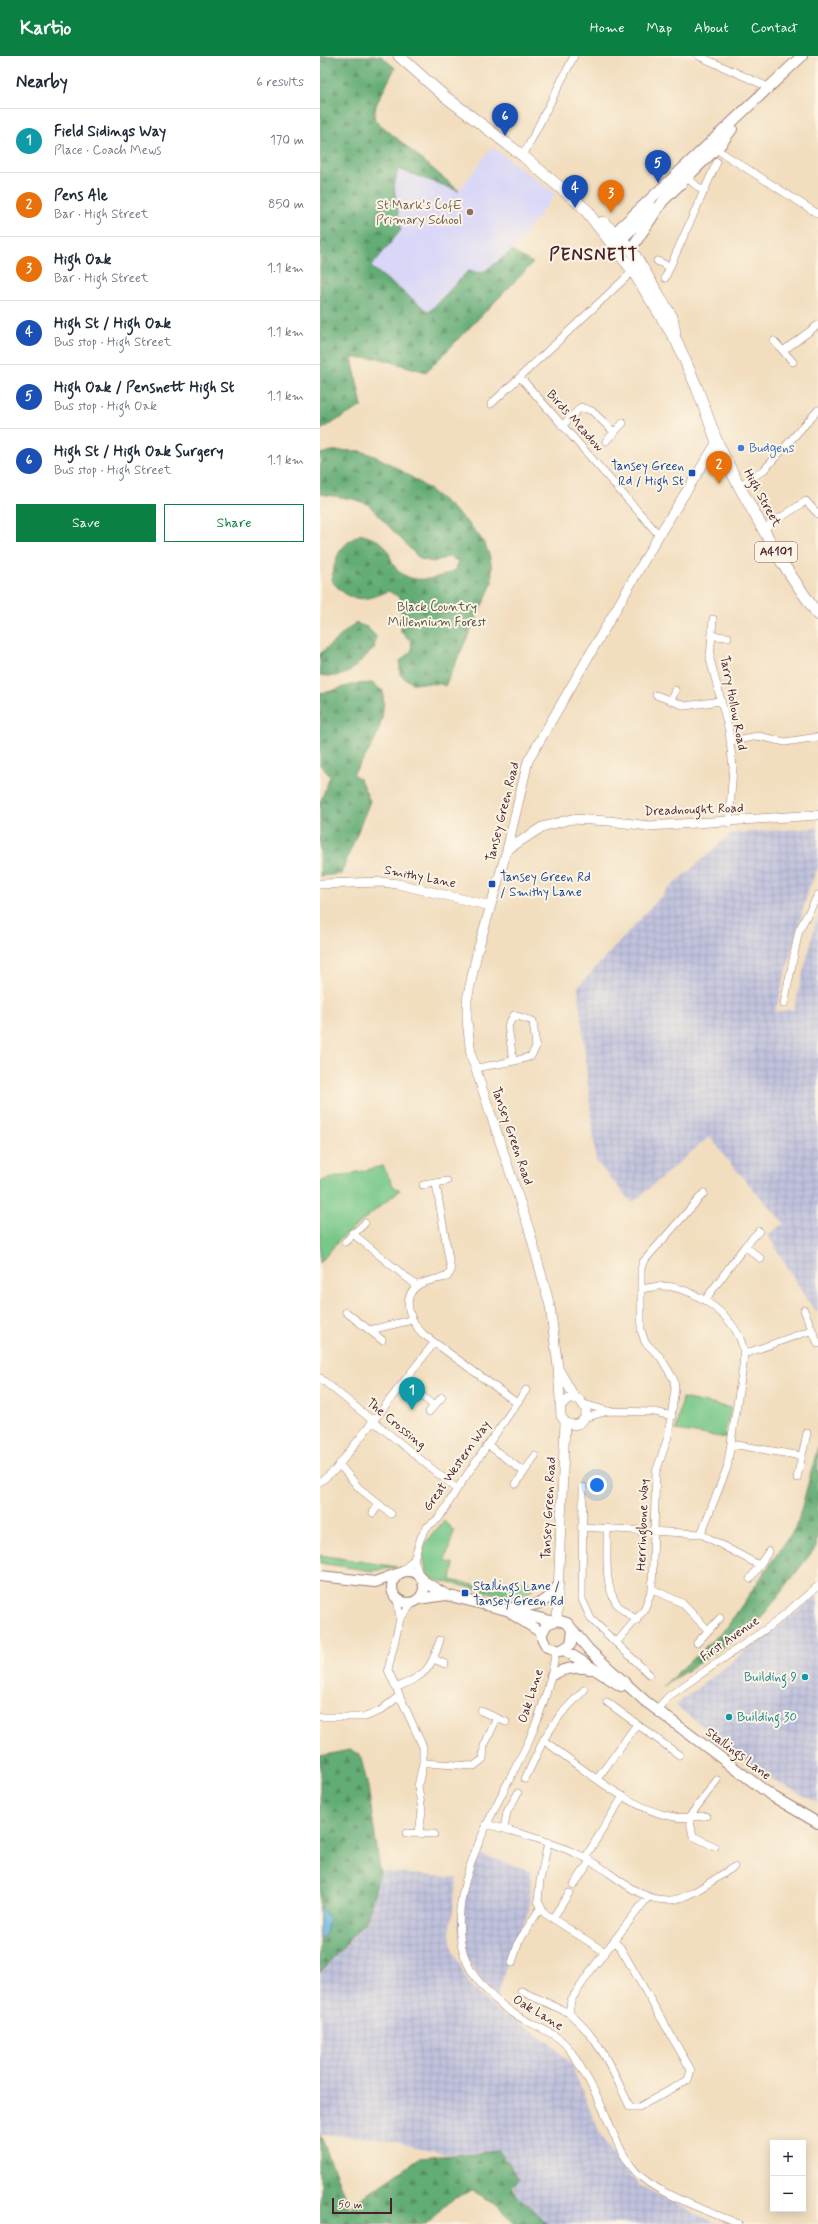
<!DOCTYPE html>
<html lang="en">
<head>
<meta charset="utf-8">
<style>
	body { margin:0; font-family:Mynerve,sans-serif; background:#f6f6f7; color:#1f2937 }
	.controls { position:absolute; right:12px; bottom:12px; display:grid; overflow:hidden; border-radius:0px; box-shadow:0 2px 10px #0003 }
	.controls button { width:36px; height:36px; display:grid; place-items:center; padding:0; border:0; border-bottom:1px solid #e0e1e3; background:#fff; color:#1f2937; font:20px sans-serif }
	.scale { position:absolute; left:12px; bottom:10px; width:60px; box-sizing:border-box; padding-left:4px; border:2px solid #4a1f2b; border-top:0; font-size:11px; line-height:14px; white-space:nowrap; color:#4a1f2b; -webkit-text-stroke:3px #fcf5e5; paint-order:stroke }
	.you { position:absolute; left:277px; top:1429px; width:14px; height:14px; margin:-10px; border:3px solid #fff; border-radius:50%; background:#1a73e8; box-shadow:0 0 0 6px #1a73e833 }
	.badge { display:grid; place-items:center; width:26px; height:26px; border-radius:50%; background:#0b8043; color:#fff; font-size:13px; font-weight:700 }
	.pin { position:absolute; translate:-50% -33px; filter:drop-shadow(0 1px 2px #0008) }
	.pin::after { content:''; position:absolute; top:21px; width:14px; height:12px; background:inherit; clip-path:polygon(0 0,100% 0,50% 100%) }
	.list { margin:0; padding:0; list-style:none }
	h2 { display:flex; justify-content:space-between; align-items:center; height:52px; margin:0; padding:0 16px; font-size:17px }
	h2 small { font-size:13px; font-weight:400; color:#747a83 }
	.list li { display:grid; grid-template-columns:26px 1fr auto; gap:12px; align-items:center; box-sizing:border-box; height:64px; padding:0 16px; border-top:1px solid #e0e1e3 }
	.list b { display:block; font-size:15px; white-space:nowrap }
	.list p { margin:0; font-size:13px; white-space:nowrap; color:#747a83 }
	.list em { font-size:13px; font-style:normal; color:#747a83 }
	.actions { display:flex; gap:8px; padding:12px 16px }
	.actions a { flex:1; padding:9px 0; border:1px solid #0b8043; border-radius:0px; text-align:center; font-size:14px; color:#0b8043 }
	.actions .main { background:#0b8043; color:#fff }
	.map { position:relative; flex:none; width:498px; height:2168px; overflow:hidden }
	header { display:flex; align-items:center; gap:24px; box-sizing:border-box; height:56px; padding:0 20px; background:#0b8043; color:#fff }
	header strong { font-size:19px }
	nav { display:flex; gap:22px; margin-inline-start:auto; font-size:14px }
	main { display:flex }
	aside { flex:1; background:#fff }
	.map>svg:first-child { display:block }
</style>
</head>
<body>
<header>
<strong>Kartio</strong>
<nav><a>Home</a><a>Map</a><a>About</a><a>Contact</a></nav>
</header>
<main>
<aside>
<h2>Nearby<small>6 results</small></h2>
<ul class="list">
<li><span class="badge" style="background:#0f9aa8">1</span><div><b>Field Sidings Way</b><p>Place · Coach Mews</p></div><em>170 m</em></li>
<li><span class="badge" style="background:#e8710a">2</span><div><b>Pens Ale</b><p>Bar · High Street</p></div><em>850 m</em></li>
<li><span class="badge" style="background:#e8710a">3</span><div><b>High Oak</b><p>Bar · High Street</p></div><em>1.1 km</em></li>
<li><span class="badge" style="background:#1a4fb4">4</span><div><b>High St / High Oak</b><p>Bus stop · High Street</p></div><em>1.1 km</em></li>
<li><span class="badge" style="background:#1a4fb4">5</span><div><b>High Oak / Pensnett High St</b><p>Bus stop · High Oak</p></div><em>1.1 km</em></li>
<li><span class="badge" style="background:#1a4fb4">6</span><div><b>High St / High Oak Surgery</b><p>Bus stop · High Street</p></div><em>1.1 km</em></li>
</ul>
<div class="actions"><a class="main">Save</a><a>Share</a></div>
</aside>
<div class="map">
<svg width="498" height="2168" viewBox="0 0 498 2168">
	<defs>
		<pattern id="industrial-grid" width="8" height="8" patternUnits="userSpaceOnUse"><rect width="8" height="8" fill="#c0c2dd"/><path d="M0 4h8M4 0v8" fill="none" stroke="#a6a6be"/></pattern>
		<pattern id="forest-firs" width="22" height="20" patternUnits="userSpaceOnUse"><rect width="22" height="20" fill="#62ac75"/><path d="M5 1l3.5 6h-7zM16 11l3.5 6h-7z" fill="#538b60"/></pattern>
	</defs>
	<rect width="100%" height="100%" fill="#fcf5e5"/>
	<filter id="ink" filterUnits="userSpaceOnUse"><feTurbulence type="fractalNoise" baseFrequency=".025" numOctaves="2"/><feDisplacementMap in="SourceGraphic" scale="8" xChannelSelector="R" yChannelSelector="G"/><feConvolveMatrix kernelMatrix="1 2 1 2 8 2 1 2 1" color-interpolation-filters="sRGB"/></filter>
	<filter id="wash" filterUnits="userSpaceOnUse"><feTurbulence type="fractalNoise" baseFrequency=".012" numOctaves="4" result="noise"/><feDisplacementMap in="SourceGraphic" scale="16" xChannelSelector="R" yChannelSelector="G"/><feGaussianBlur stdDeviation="0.9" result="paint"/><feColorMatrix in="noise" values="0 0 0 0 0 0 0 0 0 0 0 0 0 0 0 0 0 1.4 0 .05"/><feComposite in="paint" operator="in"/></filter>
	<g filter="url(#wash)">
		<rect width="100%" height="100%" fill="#f2debf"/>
		<!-- built -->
		<path fill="#d9d7f8" d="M172,91l63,47 -41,55 -32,24 -15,-2 -38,41 -58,-46 30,-36 -7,-43 4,-18 61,22z"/>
		<!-- industrial -->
		<path fill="url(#industrial-grid)" d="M498,772v39l-9,21 -34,124 19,-3 24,-95v399l-11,-13 -39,-65 16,-12 -56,-62 -18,-25 -78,67 -36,-42 -18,-174 88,-96 66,-58z
			M498,1540v207l-52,-27 -91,-71z
			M156,1797l55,18 -2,40 -17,36 -16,53 -31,-43 -7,-36z
			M60,1815l77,7 -7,56 4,18 14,31 26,26 43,25 20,15 14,15 28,67 27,42 15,13 75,38h-169l-30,-30 -18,-43 -55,3 -61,-15 -63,-5v-161l47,-54z"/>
		<!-- grass -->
		<path fill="#78c889" stroke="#61745a" d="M63,1110l11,21 6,3 -61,50 -19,23v-82z
			M362,1342l49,10 -6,25 2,5 -51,-8z
			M124,1465l10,10 -9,30 9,3 -3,16c28,6 49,14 76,-1l6,11 -15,6 -24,-3 -61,-14 -7,-8 -3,-17 3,-12z
			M0,1499l77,12 -24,4 -53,-8z"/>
		<!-- forest -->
		<path fill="url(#forest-firs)" stroke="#566650" d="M0,0h61l14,12 -19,37 -2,14 85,72 -61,-22 -4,18 7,43 -30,37 58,45 39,-41 14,2 30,-22 21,12 -107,109 -48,-14h-26l10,48 -42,24z
			M12,395c9,0 19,-1 28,0 34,8 108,63 125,94 7,13 7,25 7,39l-47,102 -4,-2 -29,-1 -12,-8v-14l12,-11 -1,-9 -10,-9v-34l-13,-7c-24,12 -40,11 -57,-11 5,-24 7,-34 30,-46 6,3 17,5 22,10 7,7 7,17 13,24 15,19 42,10 60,2l2,-9 -10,-4 -15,5 -13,-3 -52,-55 -15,-5 -33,-5v-40z
			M35,567l12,4 9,9 -2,13c-22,18 -22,31 -54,26v-21z
			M52,627l11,8c3,35 -10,56 -30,83l7,5 10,22 -29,73 -21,2v-73l10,-27 -10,-11v-73l4,1 30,-9z
			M498,1390v86l-2,15 -61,79 -93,61 65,-60 70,-102z
			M29,1694l11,4 8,33 12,84 -13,48 -47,54v-217z
			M0,2078l29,73 70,-49 80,-7 20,28 -7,8 5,8 30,29h-31l-21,-21 -22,-12 -18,6 -29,27h-106z"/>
		<!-- water -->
		<path fill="#63b6df" stroke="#566a85" d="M0,1850l9,13 -3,14 -6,7z"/>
	</g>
	<g filter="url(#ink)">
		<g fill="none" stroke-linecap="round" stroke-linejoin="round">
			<defs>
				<path id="minor" d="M379,0l69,31
					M396,93l102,65
					M203,100l51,-100
					M367,122l16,13
					M337,205l13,6
					M345,222l52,-116
					M454,285l19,21
					M463,295l35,-26
					M200,321l139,158
					M171,348l142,-133
					M242,370l19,-19 11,4 22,21
					M286,385l17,-18
					M419,430l25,-16 54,-60
					M443,473l43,-28 12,13
					M393,563l-3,40 19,72 4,37 -4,55
					M392,580l16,1
					M336,639l29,11 35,-5
					M351,645l4,-11
					M411,685l27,-5 27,6 33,-5
					M464,948l15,-74 19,-35
					M156,1012c18,-4 39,-5 55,-12l5,-9 -3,-26 -19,-6 -6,11 5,34
					M116,1128l15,87 -4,6c-9,2 -22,3 -30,9 -17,13 -6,36 6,48l94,69
					M103,1129l24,-4
					M32,1177l65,53
					M25,1186l20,-19
					M425,1190l16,13
					M321,1233c6,-1 12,-2 18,-3 31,-1 71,26 82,55 3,8 3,16 2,25l-16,102 -26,66
					M385,1244l40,-54 14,-15
					M484,1254l14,34
					M26,1256l36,28
					M50,1274l42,-10
					M424,1298l68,-24
					M0,1322l137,111
					M84,1325l30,25
					M264,1348l24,7 47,1 17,4
					M109,1356l13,-15
					M265,1362l23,-7
					M411,1388l71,12
					M168,1389l36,27
					M19,1408l20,24 32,26
					M477,1422l10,-45
					M0,1426l15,-12 99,-127
					M196,1428l19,-28
					M263,1431l-1,112 9,20 58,55
					M53,1457l6,-9
					M261,1471l120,7 58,31
					M287,1472c1,23 -4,57 10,76 5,7 13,11 20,16
					M94,1503l5,16
					M81,1516l13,-13 7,-22 6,-10 11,-8 7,-10 12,-20 69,-99
					M430,1523l19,-28
					M332,1533l30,14 26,27
					M77,1543l3,20 -12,51 35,77v16l-5,23 4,25 -3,22
					M80,1563l13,-17
					M296,1587l28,-33 8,-21 4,-117 12,-35 7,-48 -1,-9 -13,-22 -16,-16 -4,-12v-61l2,-7 61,-69
					M377,1587l23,-25
					M236,1595c-5,29 -14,60 -26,87 -29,65 -104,171 -54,240 10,13 23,26 37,35 18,13 44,18 57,37 13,20 24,39 34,61 9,21 16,43 32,61 21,23 74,39 103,52
					M114,1603l11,5
					M76,1632c29,-14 34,-15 44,-48
					M287,1646l72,53
					M336,1654l13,-14 104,-72 45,-38
					M161,1655l25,11
					M0,1661h45l15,-6 19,-15
					M223,1684c37,26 88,71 132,77 10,2 21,-1 31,-1
					M103,1707l51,3 9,-7 1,-13 13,-28
					M278,1722l39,-54
					M205,1723l20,-42 16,-23 23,-24
					M166,1768c34,9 66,18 98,33 27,13 53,45 86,43 18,0 48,-24 64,-33
					M184,1773l3,-17 11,-19
					M86,1777l28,1
					M228,1786l-8,39 -2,20 6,12 61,39
					M395,1791l-22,-11 -4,-19 28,-37
					M265,1802l38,-62
					M254,1829l16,-24
					M233,1862l16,-25
					M294,1886l6,5 71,123 -3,10 -49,27h-9c-18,-37 -29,-67 -61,-94l2,-13 21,-31 56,-72
					M192,1907l7,-22 22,-34
					M201,1935l48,22"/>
				<path id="tertiary" d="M187,794l35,-23 29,-8 38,2 40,5 169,-11
					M0,828l62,-2 16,2 93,22
					M239,1314l16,28
					M241,1349l8,-6h10l7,10c1,16 -17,22 -25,7l-3,-49 -8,-61 -21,-77 -58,-174 -4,-35v-20l10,-47 30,-103 21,-89 131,-226 58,-93
					M237,1564l8,-198"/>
				<path id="secondary" d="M289,182l193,-182
					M294,185l8,-2 31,-31
					M311,193l32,-48 58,-57 11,-15
					M72 1531a16 16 0 1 1 32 0a16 16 0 1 1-32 0Z
					M0,1520l55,6 22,-8
					M102,1524l24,15 105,26
					M98,1543l28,-4
					M192,1552c18,-2 36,-3 45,-21
					M192,1558l30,19
					M253,1575l-2,13 -11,7 -13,-4 -5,-9v-5l5,-9 10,-4 10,3 22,27 56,51 127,95 46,27
					M244,1594l57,36
					M232,1619c12,-7 23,-9 38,-6"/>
				<path id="primary" d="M79,0l44,39 80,61 66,56
					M264,152l49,63 44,71 20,46 20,54 22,44 42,75 37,54
					M283,166l28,27 41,68 3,16"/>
			</defs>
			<!-- minor casing -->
			<use href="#minor" stroke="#9e7e75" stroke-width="8"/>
			<!-- tertiary casing -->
			<use href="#tertiary" stroke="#9e7e75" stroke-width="10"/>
			<!-- secondary casing -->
			<use href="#secondary" stroke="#9e7e75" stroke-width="12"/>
			<!-- primary casing -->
			<use href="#primary" stroke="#9e7e75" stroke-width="12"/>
			<!-- minor -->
			<use href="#minor" stroke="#fff" stroke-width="7"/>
			<!-- tertiary -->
			<use href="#tertiary" stroke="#fff" stroke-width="9"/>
			<!-- secondary -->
			<use href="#secondary" stroke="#fff" stroke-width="10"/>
			<!-- primary -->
			<use href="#primary" stroke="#fff" stroke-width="11"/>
		</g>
	</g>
	<!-- markers -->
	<circle fill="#8d6e63" stroke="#fcf5e5" stroke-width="1.5" cx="150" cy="156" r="4"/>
	<circle fill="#3f7fe0" stroke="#fcf5e5" stroke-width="1.5" cx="421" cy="392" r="4"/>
	<g fill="#1a4fb4" stroke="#fcf5e5" stroke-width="1.5">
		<rect x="368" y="413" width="8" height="8" rx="2"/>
		<rect x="168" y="824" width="8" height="8" rx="2"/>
		<rect x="141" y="1533" width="8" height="8" rx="2"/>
	</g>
	<g fill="#0f9aa8" stroke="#fcf5e5" stroke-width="1.5">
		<circle cx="485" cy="1621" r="4"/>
		<circle cx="409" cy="1661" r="4"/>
	</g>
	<g text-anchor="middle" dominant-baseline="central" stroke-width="4" stroke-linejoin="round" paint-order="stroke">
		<!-- shield labels -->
		<rect fill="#fcf5e5" stroke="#7f5f63" stroke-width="1" x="435" y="486" width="42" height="20" rx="3"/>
		<g font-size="12" font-weight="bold" fill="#4a1f2b">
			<text x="456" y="496">A4101</text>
		</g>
		<!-- education labels -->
		<g font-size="13" fill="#785e54" stroke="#fcf5e5" text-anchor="end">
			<text x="142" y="149">St Mark's CofE<tspan x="142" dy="15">Primary School</tspan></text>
		</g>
		<!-- street labels -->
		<g font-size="13" fill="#4a1f2b" stroke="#fcf5e5">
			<text transform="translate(255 365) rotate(48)">Birds Meadow</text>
			<text transform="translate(442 442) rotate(61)">High Street</text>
			<text transform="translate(413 647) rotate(79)">Tarry Hollow Road</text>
			<text transform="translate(374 754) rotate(-2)">Dreadnought Road</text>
			<text transform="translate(183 756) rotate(-76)">Tansey Green Road</text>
			<text transform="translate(100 821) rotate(11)">Smithy Lane</text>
			<text transform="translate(192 1080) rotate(71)">Tansey Green Road</text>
			<text transform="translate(76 1368) rotate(39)">The Crossing</text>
			<text transform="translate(137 1410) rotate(-55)">Great Western Way</text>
			<text transform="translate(229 1452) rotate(-87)">Tansey Green Road</text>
			<text transform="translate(323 1469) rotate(-88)">Herringbone Way</text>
			<text transform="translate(410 1583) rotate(-35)">First Avenue</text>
			<text transform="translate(211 1640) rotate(-72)">Oak Lane</text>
			<text transform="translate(418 1698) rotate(37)">Stallings Lane</text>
			<text transform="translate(218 1957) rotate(31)">Oak Lane</text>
		</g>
		<!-- shop labels -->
		<g font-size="13" fill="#366cbe" stroke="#fcf5e5" text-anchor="start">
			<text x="429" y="392">Budgens</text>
		</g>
		<!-- transit labels -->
		<g font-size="13" fill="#164399" stroke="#fcf5e5" text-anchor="start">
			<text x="364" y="410" text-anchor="end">Tansey Green<tspan x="364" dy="15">Rd / High St</tspan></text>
			<text x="180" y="821">Tansey Green Rd<tspan x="180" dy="15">/ Smithy Lane</tspan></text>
			<text x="153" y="1530">Stallings Lane /<tspan x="153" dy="15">Tansey Green Rd</tspan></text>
		</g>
		<!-- park labels -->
		<g font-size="13" fill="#585247" stroke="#fcf5e5">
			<text x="117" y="551">Black Country<tspan x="117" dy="15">Millennium Forest</tspan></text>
		</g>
		<!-- culture labels -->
		<g font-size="13" fill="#0d838f" stroke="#fcf5e5" text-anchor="end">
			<text x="477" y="1621">Building 9</text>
			<text x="417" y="1661" text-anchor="start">Building 30</text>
		</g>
		<!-- district labels -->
		<g font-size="17" font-weight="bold" letter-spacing="1" fill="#4a1f2b" stroke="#fcf5e5">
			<text x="274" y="199">PENSNETT</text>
		</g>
	</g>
</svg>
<div class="controls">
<button>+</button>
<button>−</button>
</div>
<div class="scale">50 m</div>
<div class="you"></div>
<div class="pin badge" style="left:92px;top:1354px;background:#0f9aa8">1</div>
<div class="pin badge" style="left:399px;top:428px;background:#e8710a">2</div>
<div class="pin badge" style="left:291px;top:157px;background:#e8710a">3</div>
<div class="pin badge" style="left:255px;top:152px;background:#1a4fb4">4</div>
<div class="pin badge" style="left:338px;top:127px;background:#1a4fb4">5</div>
<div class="pin badge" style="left:185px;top:80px;background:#1a4fb4">6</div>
</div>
</main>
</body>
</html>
